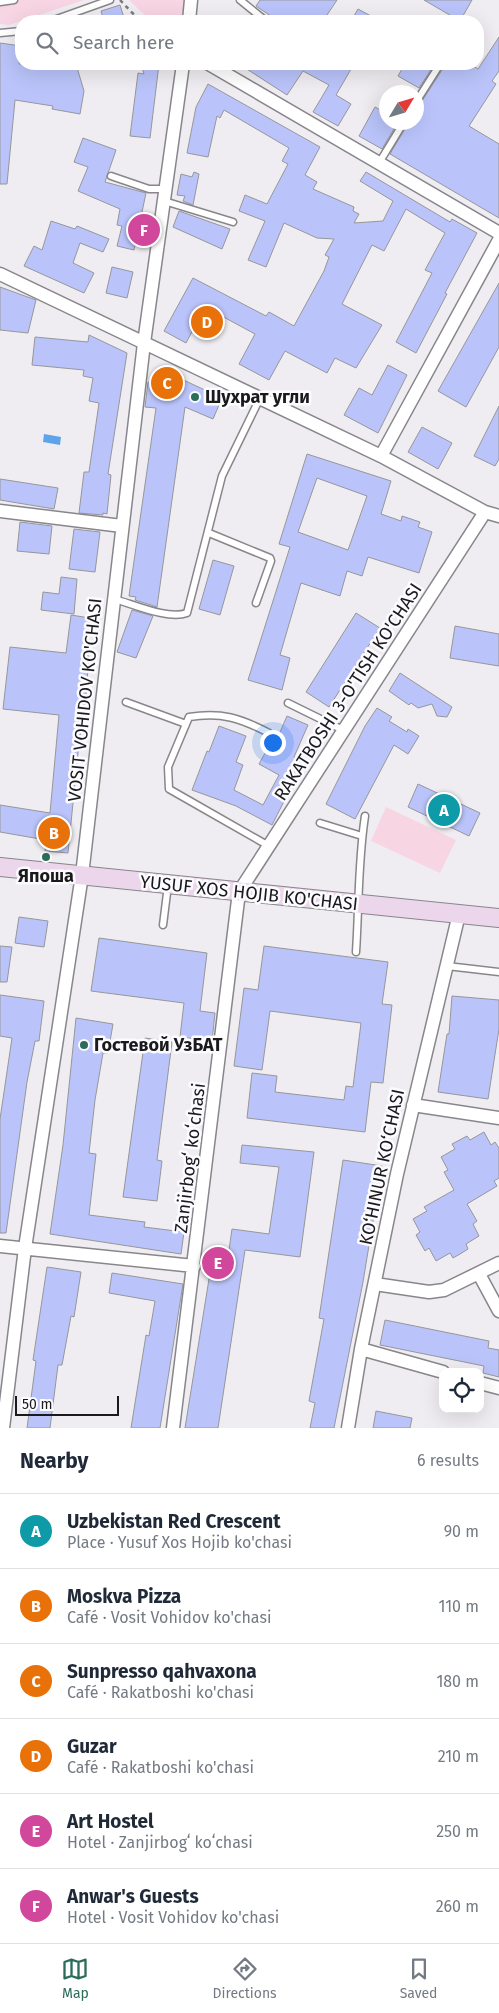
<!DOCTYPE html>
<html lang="en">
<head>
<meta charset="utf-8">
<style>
	body { margin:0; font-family:"Fira Sans",sans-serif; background:#f2f2f3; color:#1f2937 }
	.controls { position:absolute; right:15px; bottom:15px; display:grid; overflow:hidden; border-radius:10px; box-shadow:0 5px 20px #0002 }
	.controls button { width:45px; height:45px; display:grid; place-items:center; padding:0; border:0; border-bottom:1px solid #e0e1e3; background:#fff; color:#1f2937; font:25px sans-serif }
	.compass { position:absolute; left:379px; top:85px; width:45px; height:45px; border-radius:50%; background:#fff; box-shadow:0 5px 20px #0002; rotate:52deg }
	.scale { position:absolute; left:15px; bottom:12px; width:104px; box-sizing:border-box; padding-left:5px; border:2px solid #1a1a1b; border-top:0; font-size:14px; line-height:18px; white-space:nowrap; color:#1a1a1b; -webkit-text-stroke:4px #fcfbff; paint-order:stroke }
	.you { position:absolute; left:272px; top:742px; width:18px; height:18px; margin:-12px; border:4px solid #fff; border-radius:50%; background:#1a73e8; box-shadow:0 0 0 8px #1a73e833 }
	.badge { display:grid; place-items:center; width:32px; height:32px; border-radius:50%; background:#2b6c5b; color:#fff; font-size:16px; font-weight:700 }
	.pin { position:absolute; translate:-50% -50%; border:2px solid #fff; box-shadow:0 1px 5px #0006 }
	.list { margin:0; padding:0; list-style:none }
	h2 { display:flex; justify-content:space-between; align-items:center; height:65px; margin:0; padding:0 20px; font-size:21px }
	h2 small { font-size:16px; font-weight:400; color:#747a83 }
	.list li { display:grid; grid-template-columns:32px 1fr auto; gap:15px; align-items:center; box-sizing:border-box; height:75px; padding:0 20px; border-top:1px solid #e0e1e3 }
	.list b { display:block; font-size:19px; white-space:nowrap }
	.list p { margin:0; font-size:16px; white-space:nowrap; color:#747a83 }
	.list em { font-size:16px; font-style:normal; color:#747a83 }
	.icon { flex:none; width:28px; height:28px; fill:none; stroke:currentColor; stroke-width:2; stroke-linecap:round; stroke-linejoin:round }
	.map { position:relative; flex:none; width:499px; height:1428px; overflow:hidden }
	.search { position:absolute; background:#fff; box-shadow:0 5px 20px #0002; left:15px; right:15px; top:15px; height:55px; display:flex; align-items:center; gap:12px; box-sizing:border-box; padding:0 18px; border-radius:20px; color:#747a83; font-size:19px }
	.sheet { height:515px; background:#fff }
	nav { display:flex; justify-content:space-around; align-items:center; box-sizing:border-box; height:70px; border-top:1px solid #e0e1e3; background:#fff; font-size:14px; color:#747a83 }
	nav a { display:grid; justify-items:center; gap:2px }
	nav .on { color:#2b6c5b }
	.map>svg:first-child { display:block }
</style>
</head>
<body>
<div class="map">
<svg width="499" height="1428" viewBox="0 0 499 1428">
	<rect width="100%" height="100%" fill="#efedf1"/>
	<!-- green -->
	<path fill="#f8d5e3" d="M0,0h84l-75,25 -9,-1z
		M129,0h56l-2,21h-32z
		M386,807l70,33 -16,33 -69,-32z"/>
	<!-- water -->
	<path fill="#5ea4ea" d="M44,434l17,3 -1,8 -17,-3z"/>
	<!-- building -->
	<path fill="#bac4fa" stroke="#96979a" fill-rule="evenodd" d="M260,0h77l-14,21h-45l-22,-15z
		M424,0h48l-12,21z
		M120,5l5,16h-21l-3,-10z
		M358,9l22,12h-29z
		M499,37v34l-7,10 4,3 -27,42 30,18v74l-109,-64 19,-32h7v-12l26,-40 -3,-5h-5l-15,23 -21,-12 7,-12h65l8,5z
		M0,43l21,3 -2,18h34l1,3 22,-3 8,27 -4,23 -28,-5 1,-3 -38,-6 -8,84h-7z
		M141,64h18l-9,74 -20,-2 8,-63 6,1z
		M239,64h115l-18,31 15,9 -13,22 -25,-14 16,-27 -26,-14 -16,24z
		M208,84l112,63 -15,28 12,7 -4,7 41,18 -1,4 6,3 -5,9 29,-2 10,-20 -33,-20 6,-9 84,50 2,-3 25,14 -32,60 2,1 -31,59 -20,-11 36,-69 -7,-3 20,-37 -39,-24 -22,42 -12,-6 -30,59 40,21 -26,43 -21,-10 -8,15 -42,-22 -16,29 -30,-16 16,-30 -50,-27 -19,36 -22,-12 29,-53 73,38 3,-4 25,14 30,-55 5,-14 -4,-2 9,-16 -17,-1 -33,-15 -18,44 -18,-7 17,-39 -26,-10 6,-16 22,9 21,-40 -6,-3 7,-13 -65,-38 -4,8 -3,-2 -9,41 -21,-4 9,-46z
		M375,107l11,6v9h12l-16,27 -23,-13z
		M83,138l33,12 -11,32 41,11 -12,57 -17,-4 5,-20 -5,-1 3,-16 -42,-18 10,-24 -14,-5z
		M194,172l5,2 -6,31 -10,-4 2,-5 -8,-1 4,-21 11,3z
		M179,211l51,18 -8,20 -49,-22z
		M51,221l24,8 2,-3 32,13 -6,13 -23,-9 -7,20 21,10 -10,20 -60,-27 10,-20 8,4z
		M112,267l21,5 -6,26 -21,-5z
		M499,283v64l-33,60 -28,-16z
		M0,287l36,13 -8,33 -28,-3z
		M89,335l38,18 -19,121 3,1 -4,39 -4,-1v2l-24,-2 5,-41h5l10,-69 -10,-2 4,-23 -10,-2 1,-6 -52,-5 3,-28 53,5z
		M388,365l19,10 -29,58 -34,-18 15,-27 13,7z
		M162,370l60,28 -9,21 -28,-12 -28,200 -22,-7 1,-3 -7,-1 27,-188 -11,-1 3,-25 8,2z
		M499,406v53l-4,7 -21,-10z
		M422,427l30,16 -14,26 -30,-17z
		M307,454l84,27 -10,33 20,7 1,-5 18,6 -2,5 14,5 -13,41 -51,-16 -6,19 -15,-5 -7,25 -39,-13 -21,72 10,3 -8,32 -34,-10 42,-133 -11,-3zM317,478l50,18 -19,54 -50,-18z
		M0,479l58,9 -4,21 -54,-9z
		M20,522l32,4 -3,28 -32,-3z
		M74,529l26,3 -5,40 -26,-3z
		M213,560l21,6 -14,49 -21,-6z
		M61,577l16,2 -3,35 -33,-4 2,-18 16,2z
		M132,610l21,6 -17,42 -19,-6z
		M356,613l24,15 -51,79 -23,-15z
		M71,615l19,3 -5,38h4l-3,38 -7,49 -11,110 -23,-2 1,-11 -46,-8v-27l50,8 9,-98 -56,-6 7,-62 56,6z
		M455,626l44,8v32l-49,-8z
		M400,673l52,34 -5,10 -10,-1 -5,-12 -14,4 -7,-5 -2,2 -20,-14z
		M377,708l15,9 -3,4 18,11 1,-3 11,7 -11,18 -14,-9 -39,74 -29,-15 39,-78z
		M287,716l21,9 -14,32 10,5 -32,63 -36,-19 -44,-16 15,-39 2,1 10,-26 27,10 -10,26 7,3 -9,25 29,15 16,-30 -20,-11 11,-20 4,2z
		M418,784l62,29 -11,23 -61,-29z
		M19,917l29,4 -4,26 -29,-4z
		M99,938l108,15 -7,58 15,2 -3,28 -32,-4 4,-34 -93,-12z
		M0,946l12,1 -5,35h-7z
		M264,946l124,16 -6,42 10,1 -9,78 -12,-1 -6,50 -118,-14 5,-45 25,3 -2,16 69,8 2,-14 7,1 8,-64 -91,-12 -8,59 -28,-4 10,-78 14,2z
		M0,995l44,6 -5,40h-4l-8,41 -21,151h-6v-114l12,-81 -12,-2z
		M452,996l47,4v29l-11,70 -50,-7 9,-58h2z
		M76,1018l37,6 -5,29h-5l-8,47 -6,53 7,1 -7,61 56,7 -1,5 40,5 -3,22 -131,-20 13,-89z
		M145,1038l27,4 -15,118 5,1 -5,40 -34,-4z
		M484,1132l7,13 4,-3 4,6v30l-5,3 3,5 -30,18 10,17 -4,3 6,12 -13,8 2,5 -8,5 -7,4 -3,-5 -14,8 -7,-13 -4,3 -9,-16 4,-3 -7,-13 14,-8 -3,-4 30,-17 -10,-18 4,-2 -7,-13 14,-8 -3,-5 15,-8 3,4z
		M242,1145l72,7 -14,105 -55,-7 -27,178h-33l29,-180 15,2 3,-21 37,5 10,-67 -39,-4z
		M343,1160l39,6 -19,116 -29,146h-24l5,-25 -6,-2 15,-82 -5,-1z
		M47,1267l34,5 -7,45 -3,-1 -9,49h-4l-8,63h-23l9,-67 -3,-1z
		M112,1273l71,11 -23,144h-29l15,-93 3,1 6,-35 -46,-8z
		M385,1320l104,21 -1,7 11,2v27l-16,-4 1,-7 -104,-21z
		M376,1411l36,7 -2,10h-37z"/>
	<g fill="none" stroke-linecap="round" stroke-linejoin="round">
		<defs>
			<path id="service" d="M240,0l26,21
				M0,2l14,-2
				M51,21l59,-21
				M0,33l21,-2
				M416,102l21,-33
				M379,163l25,-41
				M111,176l38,13h17
				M164,201l69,21
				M209,533l61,25 1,3 -15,42
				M114,599c19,5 54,21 73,14l35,-137 38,-78
				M126,702l60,22
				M288,703l57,28
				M269,733c-29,-15 -47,-21 -80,-16l-21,50 1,22 100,57
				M320,823l42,13
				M163,925l5,-40
				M356,952c3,-46 2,-91 9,-136
				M447,966l52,6"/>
			<path id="minor" d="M189,21l2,-21
				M209,64l290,169
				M0,274l381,182 104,56 14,4
				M381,456l118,-216
				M0,511l122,15
				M413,1105l86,13
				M0,1246l194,20
				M479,1274l20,37
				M375,1284l54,8 15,-2 55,-27
				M361,1349l82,23
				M480,1383l19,5
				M3,1428l22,-180 57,-373 62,-532 39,-279
				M173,1428l66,-536 246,-380
				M348,1428l13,-79 36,-175 62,-260"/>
			<path id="secondary" d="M0,867l499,51"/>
		</defs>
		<!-- service casing -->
		<use href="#service" stroke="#88868a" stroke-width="9"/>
		<!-- minor casing -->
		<use href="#minor" stroke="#88868a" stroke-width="15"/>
		<!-- secondary casing -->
		<use href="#secondary" stroke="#88868a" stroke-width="20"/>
		<!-- path -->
		<path stroke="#7a797b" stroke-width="2.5" stroke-dasharray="4 4" stroke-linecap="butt" d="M120,0l20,21"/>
		<!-- service -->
		<use href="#service" stroke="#fff" stroke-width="6"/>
		<!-- minor -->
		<use href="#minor" stroke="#fff" stroke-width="12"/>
		<!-- secondary -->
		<use href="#secondary" stroke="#ecd6ec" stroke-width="18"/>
	</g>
	<!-- markers -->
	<g fill="#2b6c5b" stroke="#fcfbff" stroke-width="2">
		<circle cx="195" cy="397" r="5"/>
		<circle cx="46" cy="857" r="5"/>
		<circle cx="84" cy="1045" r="5"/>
	</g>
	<g text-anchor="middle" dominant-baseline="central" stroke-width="5" stroke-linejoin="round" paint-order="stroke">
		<!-- poi labels -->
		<g font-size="18" font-weight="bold" fill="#1a1a1b" stroke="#fcfbff" text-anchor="start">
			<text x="205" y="397">Шухрат угли</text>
			<text x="46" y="876" text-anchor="middle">Япоша</text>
			<text x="94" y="1045">Гостевой УзБАТ</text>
		</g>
		<!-- street labels -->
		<g font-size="18" fill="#1a1a1b" stroke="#fcfbff">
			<text transform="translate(348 692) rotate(-57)">RAKATBOSHI 3-O'TISH KO'CHASI</text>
			<text transform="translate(85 700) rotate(-84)">VOSIT VOHIDOV KO'CHASI</text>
			<text transform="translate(249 893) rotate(6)">YUSUF XOS HOJIB KO'CHASI</text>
			<text transform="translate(190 1158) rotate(-83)">Zanjirbogʻ koʻchasi</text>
			<text transform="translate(382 1167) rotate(-78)">KO‘HINUR KO‘CHASI</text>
		</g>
	</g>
</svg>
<div class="controls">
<button><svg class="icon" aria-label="locate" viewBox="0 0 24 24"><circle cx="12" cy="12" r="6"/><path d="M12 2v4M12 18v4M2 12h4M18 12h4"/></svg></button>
</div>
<svg class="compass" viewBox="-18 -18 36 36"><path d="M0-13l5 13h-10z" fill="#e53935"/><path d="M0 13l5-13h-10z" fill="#747a83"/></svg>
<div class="scale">50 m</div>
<div class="you"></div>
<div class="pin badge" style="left:444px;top:810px;background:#0f9aa8">A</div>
<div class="pin badge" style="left:54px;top:833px;background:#e8710a">B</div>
<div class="pin badge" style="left:167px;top:383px;background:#e8710a">C</div>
<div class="pin badge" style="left:207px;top:322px;background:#e8710a">D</div>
<div class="pin badge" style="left:218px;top:1263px;background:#d1479c">E</div>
<div class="pin badge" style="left:144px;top:230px;background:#d1479c">F</div>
<div class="search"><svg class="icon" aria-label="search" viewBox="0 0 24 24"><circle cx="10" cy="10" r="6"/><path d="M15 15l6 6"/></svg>Search here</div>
</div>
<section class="sheet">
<h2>Nearby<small>6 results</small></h2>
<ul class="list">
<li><span class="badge" style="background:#0f9aa8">A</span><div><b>Uzbekistan Red Crescent</b><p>Place · Yusuf Xos Hojib ko'chasi</p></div><em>90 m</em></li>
<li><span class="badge" style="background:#e8710a">B</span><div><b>Moskva Pizza</b><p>Café · Vosit Vohidov ko'chasi</p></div><em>110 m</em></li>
<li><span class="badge" style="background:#e8710a">C</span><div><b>Sunpresso qahvaxona</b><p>Café · Rakatboshi ko'chasi</p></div><em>180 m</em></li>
<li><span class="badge" style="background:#e8710a">D</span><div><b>Guzar</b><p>Café · Rakatboshi ko'chasi</p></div><em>210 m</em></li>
<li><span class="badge" style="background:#d1479c">E</span><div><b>Art Hostel</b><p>Hotel · Zanjirbogʻ koʻchasi</p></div><em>250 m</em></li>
<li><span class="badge" style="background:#d1479c">F</span><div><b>Anwar's Guests</b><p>Hotel · Vosit Vohidov ko'chasi</p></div><em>260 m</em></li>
</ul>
</section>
<nav>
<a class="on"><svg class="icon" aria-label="map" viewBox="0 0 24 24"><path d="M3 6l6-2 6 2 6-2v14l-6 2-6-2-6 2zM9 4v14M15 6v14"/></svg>Map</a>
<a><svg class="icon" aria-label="directions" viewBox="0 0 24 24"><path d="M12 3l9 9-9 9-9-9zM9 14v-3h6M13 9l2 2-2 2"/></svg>Directions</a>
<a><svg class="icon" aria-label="saved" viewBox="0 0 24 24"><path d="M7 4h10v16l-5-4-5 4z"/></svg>Saved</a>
</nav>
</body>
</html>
